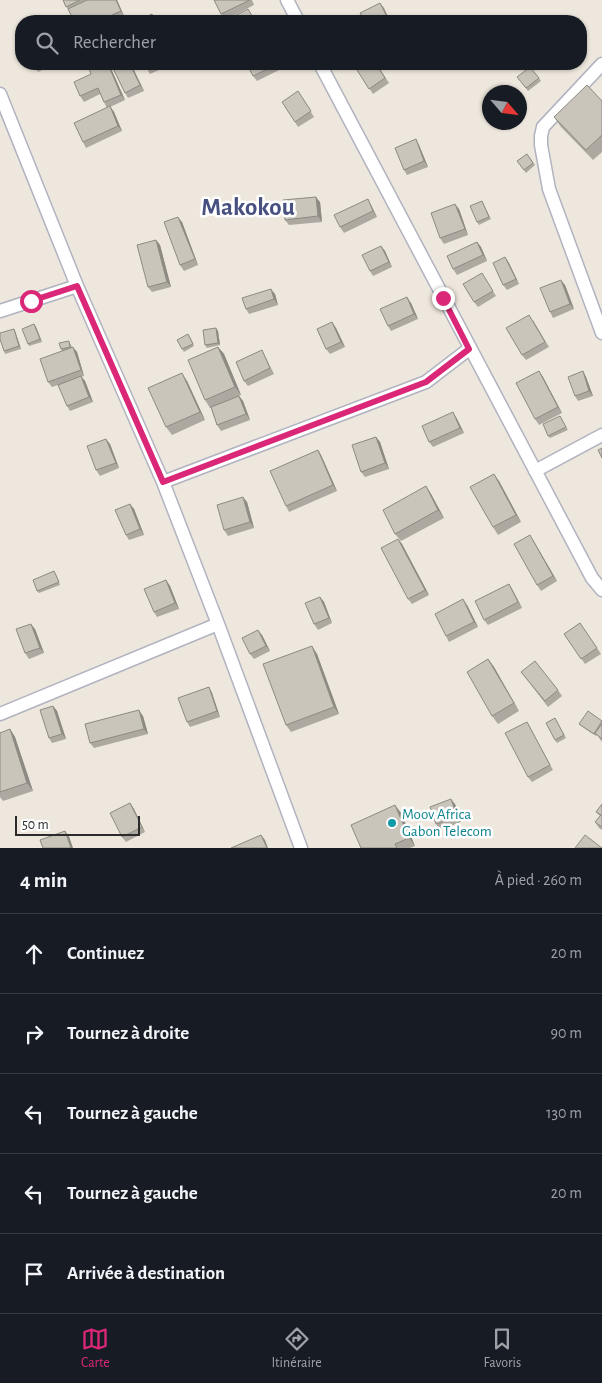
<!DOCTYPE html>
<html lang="fr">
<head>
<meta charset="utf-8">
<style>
	body { margin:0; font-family:"Alegreya Sans",sans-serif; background:#20242c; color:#f1f3f6 }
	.compass { position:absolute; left:482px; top:85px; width:45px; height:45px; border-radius:50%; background:#171b24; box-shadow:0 1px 4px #0004; rotate:118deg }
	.scale { position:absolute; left:15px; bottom:12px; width:125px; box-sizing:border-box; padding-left:5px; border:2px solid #2b2b2b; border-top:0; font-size:14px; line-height:18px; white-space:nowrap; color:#2b2b2b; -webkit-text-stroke:4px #fff; paint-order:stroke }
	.stop { position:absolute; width:15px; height:15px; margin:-11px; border:4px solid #db2777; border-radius:50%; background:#fff }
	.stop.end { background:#db2777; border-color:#fff; box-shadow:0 1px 5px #0008 }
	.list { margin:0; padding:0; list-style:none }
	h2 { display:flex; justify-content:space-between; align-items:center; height:65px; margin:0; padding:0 20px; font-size:21px }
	h2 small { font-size:16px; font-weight:400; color:#9ea1a6 }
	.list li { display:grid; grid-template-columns:32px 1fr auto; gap:15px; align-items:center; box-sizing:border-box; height:80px; padding:0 20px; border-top:1px solid #363941 }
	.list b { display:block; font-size:19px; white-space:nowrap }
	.list em { font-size:16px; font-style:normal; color:#9ea1a6 }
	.icon { flex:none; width:28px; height:28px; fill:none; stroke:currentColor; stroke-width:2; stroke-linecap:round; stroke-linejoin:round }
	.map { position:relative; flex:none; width:602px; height:848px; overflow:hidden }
	.search { position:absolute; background:#171b24; box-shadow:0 1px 4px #0004; left:15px; right:15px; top:15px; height:55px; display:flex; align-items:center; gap:12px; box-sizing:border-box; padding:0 18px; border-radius:20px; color:#9ea1a6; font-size:19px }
	.sheet { height:465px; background:#171b24 }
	nav { display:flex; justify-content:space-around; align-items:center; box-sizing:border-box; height:70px; border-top:1px solid #363941; background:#171b24; font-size:14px; color:#9ea1a6 }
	nav a { display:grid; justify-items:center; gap:2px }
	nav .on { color:#db2777 }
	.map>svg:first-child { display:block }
</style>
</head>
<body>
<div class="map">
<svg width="602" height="848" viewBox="0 0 602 848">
	<rect width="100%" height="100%" fill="#eee7dd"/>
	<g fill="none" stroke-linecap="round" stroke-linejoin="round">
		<defs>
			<path id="street" d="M287,0l11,21
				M320,64l272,514 10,12
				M602,64l-59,63 -2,9v9l8,44 53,144
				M0,94l77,192 86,196 55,142 83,224
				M0,311l77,-25
				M535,471l67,-36
				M163,482l263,-100 43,-33
				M0,714l218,-90"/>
		</defs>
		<!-- street casing -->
		<use href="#street" stroke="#b1b3c0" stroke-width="15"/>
		<!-- street -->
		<use href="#street" stroke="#fff" stroke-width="12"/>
	</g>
	<!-- wall -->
	<path fill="#ada9a1" d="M63,0h54l7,16 -10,5h-40z
		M214,0h38l2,5 -29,15 -4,-6z
		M33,64h21l-16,8z
		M109,64l16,36 -15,7 4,5 8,19 -36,17 -3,-6 24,-34 -7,-14 -16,8 -4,-6 11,-22z
		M131,64l13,27 -16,7 -3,-5z
		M144,64h28l-22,10z
		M247,64h34l2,4 -26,13 -4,-5z
		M377,64l12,19 -16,11 -16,-24z
		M517,77l22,1 2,3 -13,10z
		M298,91l16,26 -16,10 -3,-5z
		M602,101v51l-9,8 -32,-33 -7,-10z
		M416,139l3,6 9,22 -21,8 -3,-5z
		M527,154l8,11 -9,8 -9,-12z
		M482,201l9,18 -12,6 -2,-3z
		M320,202l2,20 -33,3 -4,-5z
		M371,205l6,12 -33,16 -4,-6z
		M459,209l9,26 -24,9 -4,-6z
		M182,222l16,43 -14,6 -4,-6z
		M156,240l4,5 11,42 -19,5 -4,-5z
		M477,242l4,5 6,14 -30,14 -4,-6z
		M381,246l4,5 7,16 -19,9 -3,-5z
		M505,257l4,6 10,21 -12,6 -4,-5z
		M482,273l14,23 -18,11 -4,-5z
		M565,285l9,24 -21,9 -3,-6z
		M275,294l3,11 -29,9 -3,-5z
		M411,303l7,16 -27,12 -3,-5z
		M533,320l16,27 -23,13 -4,-5z
		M332,322l4,6 9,19 -15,7 -4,-5z
		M34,324l2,3 6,15 -13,4 -1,-2z
		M216,328l2,3 2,14 -13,3 -2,-3z
		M15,331l6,18 -16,5 -1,-3z
		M190,337l4,9 -10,6 -2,-3z
		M70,343l2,4 5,5 7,24 -3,1 4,4 8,21 -23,9 -3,-5v-24l-15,5 -4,-5 14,-31 -1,-2z
		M218,347l6,7 17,41 -17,7 15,-6 4,5 7,19 -29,11 -4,-6 -6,-17h-1l-5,-8z
		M262,350l12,24 -26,12 -4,-5z
		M539,371l4,6 19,36 -23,12 -4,-6z
		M583,371l3,6 7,19 -15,5 -3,-5z
		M187,381l18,39 -33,15 -6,-8z
		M560,416l8,14 -18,8 -2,-2z
		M456,417l8,16 -31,14 -4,-5z
		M376,437l4,5 9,27 -24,8 -4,-5z
		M110,444l9,24 -19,8 -4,-6z
		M318,450l3,5 16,36 -48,21 -3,-6z
		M499,481l22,41 -23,13 -5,-8z
		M426,486l5,8 13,24 -43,23 -6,-7z
		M247,502l7,26 -26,8 -4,-6z
		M130,504l4,5 10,26 -15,5 -3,-5z
		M398,539l4,5 27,51 -17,9 -4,-5z
		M533,540l24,41 -16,10 -4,-6z
		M56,574l4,11 -21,8 -2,-2z
		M166,580l4,6 9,23 -22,8 -3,-5z
		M509,584l3,5 10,19 -34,17 -4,-5z
		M320,597l4,5 8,21 -14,7 -4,-6z
		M467,605l11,22 -29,15 -3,-6z
		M580,623l21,31 -16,10 -21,-30z
		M35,629l9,24 -15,6 -4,-6z
		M262,635l8,16 -16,8 -4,-5z
		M317,654l22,60 -48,18 -5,-7z
		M488,659l6,8 25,44 -21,13 -6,-8z
		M521,672l37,18 4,6 -14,11z
		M209,687l3,6 8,24 -30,10 -3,-5z
		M53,706l4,5 9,28 -14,4 -3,-5z
		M143,716l5,18 -54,14 -4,-5z
		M555,718l11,20 -9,5 -2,-3z
		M602,721v21l-5,-7 -1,1 -15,-10 -2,-2z
		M527,722l3,5 23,43 -21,12 -4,-5z
		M10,729l5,8 18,54 -30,10 -3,-4v-64z
		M130,803l4,6 11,23 -19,10 -4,-5z
		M455,804l6,18 -21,8 -4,-6z
		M602,804v26l-3,-2 -4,-6 5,-6 -4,-4z
		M401,813l14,33 -5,2h-49z"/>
	<!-- shaded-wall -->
	<path fill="#8d8a83" d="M116,0h1l7,16 -3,-5z
		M380,3l4,5 6,13h-1z
		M108,64h1l16,36 -4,-5z
		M130,64h1l13,27 -4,-6z
		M110,106l4,6 8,19 -4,-5z
		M416,139l3,6 9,22 -4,-6z
		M316,197l4,5 2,20 -4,-6z
		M368,199l9,18 -4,-6z
		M455,204l4,5 9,26 -3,-6z
		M178,217l4,5 16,43 -3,-6z
		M156,240l4,5 11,42 -4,-5z
		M477,242l4,5 6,14 -4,-6z
		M381,246l4,5 7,16 -3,-5z
		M505,257l4,6 10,21 -3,-5z
		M561,280l4,5 9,24 -4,-5z
		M271,289l4,5 3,11 -4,-6z
		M407,297l4,6 7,16 -4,-5z
		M332,322l4,6 9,19 -4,-5z
		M34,324l2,3 6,15 -2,-3z
		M216,328l2,3 2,14 -2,-2z
		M14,329l1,2 6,18 -2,-3z
		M73,347l4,5 7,24 -3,-6z
		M218,347l6,7 17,41 -6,-8z
		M539,371l4,6 19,36 -4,-6z
		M583,371l3,6 7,19 -4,-5z
		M182,373l5,8 18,39 -5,-8z
		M81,376l4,5 8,21 -4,-5z
		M239,396l4,5 7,19 -4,-6z
		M453,412l3,5 8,16 -4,-5z
		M376,437l4,5 9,27 -4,-6z
		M106,439l4,5 9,24 -3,-5z
		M318,450l3,5 16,36 -4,-6z
		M494,474l5,7 22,41 -5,-7z
		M426,486l5,8 13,24 -6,-8z
		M243,497l4,5 7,26 -4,-6z
		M130,504l4,5 10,26 -4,-6z
		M530,535l3,5 24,41 -4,-5z
		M398,539l4,5 27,51 -4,-5z
		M166,580l4,6 9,23 -4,-6z
		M509,584l3,5 10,19 -4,-6z
		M320,597l4,5 8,21 -3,-5z
		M463,599l4,6 11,22 -4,-5z
		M31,624l4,5 9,24 -4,-5z
		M258,630l4,5 8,16 -4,-5z
		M312,646l5,8 22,60 -5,-7z
		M488,659l6,8 25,44 -5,-8z
		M209,687l3,6 8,24 -3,-6z
		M53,706l4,5 9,28 -4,-5z
		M139,710l4,6 5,18 -4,-5z
		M10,729l5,8 18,54 -6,-8z
		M451,799l4,5 6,18 -4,-6z
		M130,803l4,6 11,23 -3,-5z
		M395,805l6,8 14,33 -6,-8z
		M65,831l4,5 4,12h-2z
		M261,835l4,5 3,8h-1z"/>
	<!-- building -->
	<path fill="#c9c5bb" stroke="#8d8a83" d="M63,0h17l-14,7z
		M87,0h29l5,11 -22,10h-25l-6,-12z
		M214,0h36l-29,14z
		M380,3l9,18h-25l-4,-8z
		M248,9l7,12h-30z
		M152,14l3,7h-18z
		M93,64h15l13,31 -17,7 -6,-14 -18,8 -6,-14 17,-8 -3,-8z
		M111,64h19l10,21 -15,8z
		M144,64h6l-5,2z
		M247,64h31l-25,12z
		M367,64h9l9,14 -16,11 -12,-19z
		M530,67l9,11 -13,10 -9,-11z
		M587,85l15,16v34l-16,15 -32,-33z
		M298,91l13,20 -16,11 -13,-20z
		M110,106l8,20 -35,16 -9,-19z
		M416,139l8,22 -20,9 -9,-22z
		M527,154l6,9 -9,7 -7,-9z
		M316,197l2,19 -33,4 -2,-20z
		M368,199l5,12 -33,16 -6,-12z
		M482,201l7,16 -12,5 -7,-16z
		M455,204l10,25 -25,9 -9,-25z
		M178,217l17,42 -15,6 -16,-43z
		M156,240l11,42 -19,5 -11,-42z
		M477,242l6,13 -30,14 -6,-13z
		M381,246l8,16 -19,9 -8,-16z
		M505,257l11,22 -13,6 -10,-22z
		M482,273l11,18 -19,11 -11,-18z
		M561,280l9,24 -20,8 -10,-24z
		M271,289l3,10 -28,10 -4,-11z
		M407,297l7,17 -26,12 -8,-17z
		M529,315l16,27 -23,13 -16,-27z
		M332,322l9,20 -15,7 -9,-20z
		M34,324l6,15 -12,5 -6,-15z
		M216,328l2,15 -13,2 -2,-15z
		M14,329l5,17 -15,5 -4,-12v-6z
		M188,334l5,10 -11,5 -5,-9z
		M69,341l1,6 -9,2 -2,-6z
		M73,347l8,23 -33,12 -8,-23z
		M218,347l17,40 -30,13 -17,-40z
		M262,350l8,18 -26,13 -8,-19z
		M539,371l19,36 -23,12 -19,-36z
		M583,371l6,20 -14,5 -7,-19z
		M182,373l18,39 -34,15 -18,-39z
		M81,376l8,21 -22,9 -9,-21z
		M239,396l7,18 -29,11 -6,-18z
		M453,412l7,16 -31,14 -7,-16z
		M560,416l6,11 -18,9 -5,-12z
		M376,437l9,26 -24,9 -9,-27z
		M106,439l10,24 -20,7 -9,-24z
		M602,448v10l-4,-8z
		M318,450l15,35 -47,21 -16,-35z
		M494,474l22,41 -23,12 -23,-40z
		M426,486l12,24 -43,24 -12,-24z
		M243,497l7,25 -26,8 -7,-25z
		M130,504l10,25 -14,6 -11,-25z
		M530,535l23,41 -16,9 -23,-41z
		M398,539l27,51 -17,9 -27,-51z
		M54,571l5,11 -22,9 -4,-11z
		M166,580l9,23 -21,9 -10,-23z
		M509,584l9,18 -34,18 -9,-19z
		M320,597l9,21 -15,6 -9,-21z
		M463,599l11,23 -28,14 -11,-22z
		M580,623l17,25 -16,11 -17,-25z
		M31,624l9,24 -15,5 -9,-24z
		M258,630l8,16 -16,8 -8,-16z
		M312,646l22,61 -48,18 -23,-61z
		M488,659l26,44 -22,13 -25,-44z
		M535,661l23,29 -13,11 -24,-29z
		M209,687l8,24 -30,11 -9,-24z
		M53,706l9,28 -13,4 -9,-28z
		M139,710l5,19 -54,14 -5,-19z
		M588,711l14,10 -8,13 -15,-10z
		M555,718l9,17 -9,5 -9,-17z
		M527,722l23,43 -22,12 -23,-44z
		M602,724v15l-7,-6z
		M10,729l17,54 -27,9v-59z
		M451,799l6,17 -21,8 -6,-17z
		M130,803l12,24 -20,10 -12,-24z
		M602,804v23l-7,-5 6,-7 -5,-3z
		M395,805l14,33 -14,6 2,4h-36l-10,-23z
		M65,831l6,17h-28l-3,-8z
		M261,835l6,13h-36z
		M585,835l17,13h-27z"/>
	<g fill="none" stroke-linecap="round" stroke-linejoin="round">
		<!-- route -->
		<path stroke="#db2777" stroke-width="6" d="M31,301l46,-15 86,196 263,-100 43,-33 -26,-51"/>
	</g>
	<!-- markers -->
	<circle fill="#0f9aa8" stroke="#fff" stroke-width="2" cx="392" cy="823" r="5"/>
	<g text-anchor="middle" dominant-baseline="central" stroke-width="5" stroke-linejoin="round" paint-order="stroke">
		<!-- culture labels -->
		<g font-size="15" fill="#0d838f" stroke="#fff" text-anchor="start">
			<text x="402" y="814">Moov Africa<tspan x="402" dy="17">Gabon Telecom</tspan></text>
		</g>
		<!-- town labels -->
		<g font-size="25" font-weight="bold" fill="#485080" stroke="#fff">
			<text x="248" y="207">Makokou</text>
		</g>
	</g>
</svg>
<svg class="compass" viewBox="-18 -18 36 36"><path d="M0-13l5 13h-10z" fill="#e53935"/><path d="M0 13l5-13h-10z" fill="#9ea1a6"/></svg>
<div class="scale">50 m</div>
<div class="stop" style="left:31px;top:301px"></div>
<div class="stop end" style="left:443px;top:298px"></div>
<div class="search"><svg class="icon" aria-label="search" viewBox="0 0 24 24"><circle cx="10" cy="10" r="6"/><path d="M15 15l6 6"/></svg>Rechercher</div>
</div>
<section class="sheet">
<h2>4 min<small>À pied · 260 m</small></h2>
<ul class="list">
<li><svg class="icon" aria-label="ahead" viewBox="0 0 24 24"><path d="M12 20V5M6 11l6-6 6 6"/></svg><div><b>Continuez</b></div><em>20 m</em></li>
<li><svg class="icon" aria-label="right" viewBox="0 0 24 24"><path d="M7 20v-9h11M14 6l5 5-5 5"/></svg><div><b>Tournez à droite</b></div><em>90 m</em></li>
<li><svg class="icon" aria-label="left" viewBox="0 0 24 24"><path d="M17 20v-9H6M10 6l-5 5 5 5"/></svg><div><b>Tournez à gauche</b></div><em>130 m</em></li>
<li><svg class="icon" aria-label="left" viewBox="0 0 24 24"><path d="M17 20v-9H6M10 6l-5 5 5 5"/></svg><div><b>Tournez à gauche</b></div><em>20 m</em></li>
<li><svg class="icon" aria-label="arrive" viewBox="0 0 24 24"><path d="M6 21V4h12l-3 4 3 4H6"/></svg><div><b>Arrivée à destination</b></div></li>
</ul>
</section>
<nav>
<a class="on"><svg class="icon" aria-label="map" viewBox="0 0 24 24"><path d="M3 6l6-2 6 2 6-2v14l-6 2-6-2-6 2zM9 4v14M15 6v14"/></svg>Carte</a>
<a><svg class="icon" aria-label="directions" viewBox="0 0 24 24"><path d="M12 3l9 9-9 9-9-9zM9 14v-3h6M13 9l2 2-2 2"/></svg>Itinéraire</a>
<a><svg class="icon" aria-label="saved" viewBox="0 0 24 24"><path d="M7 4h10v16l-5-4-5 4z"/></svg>Favoris</a>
</nav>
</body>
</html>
